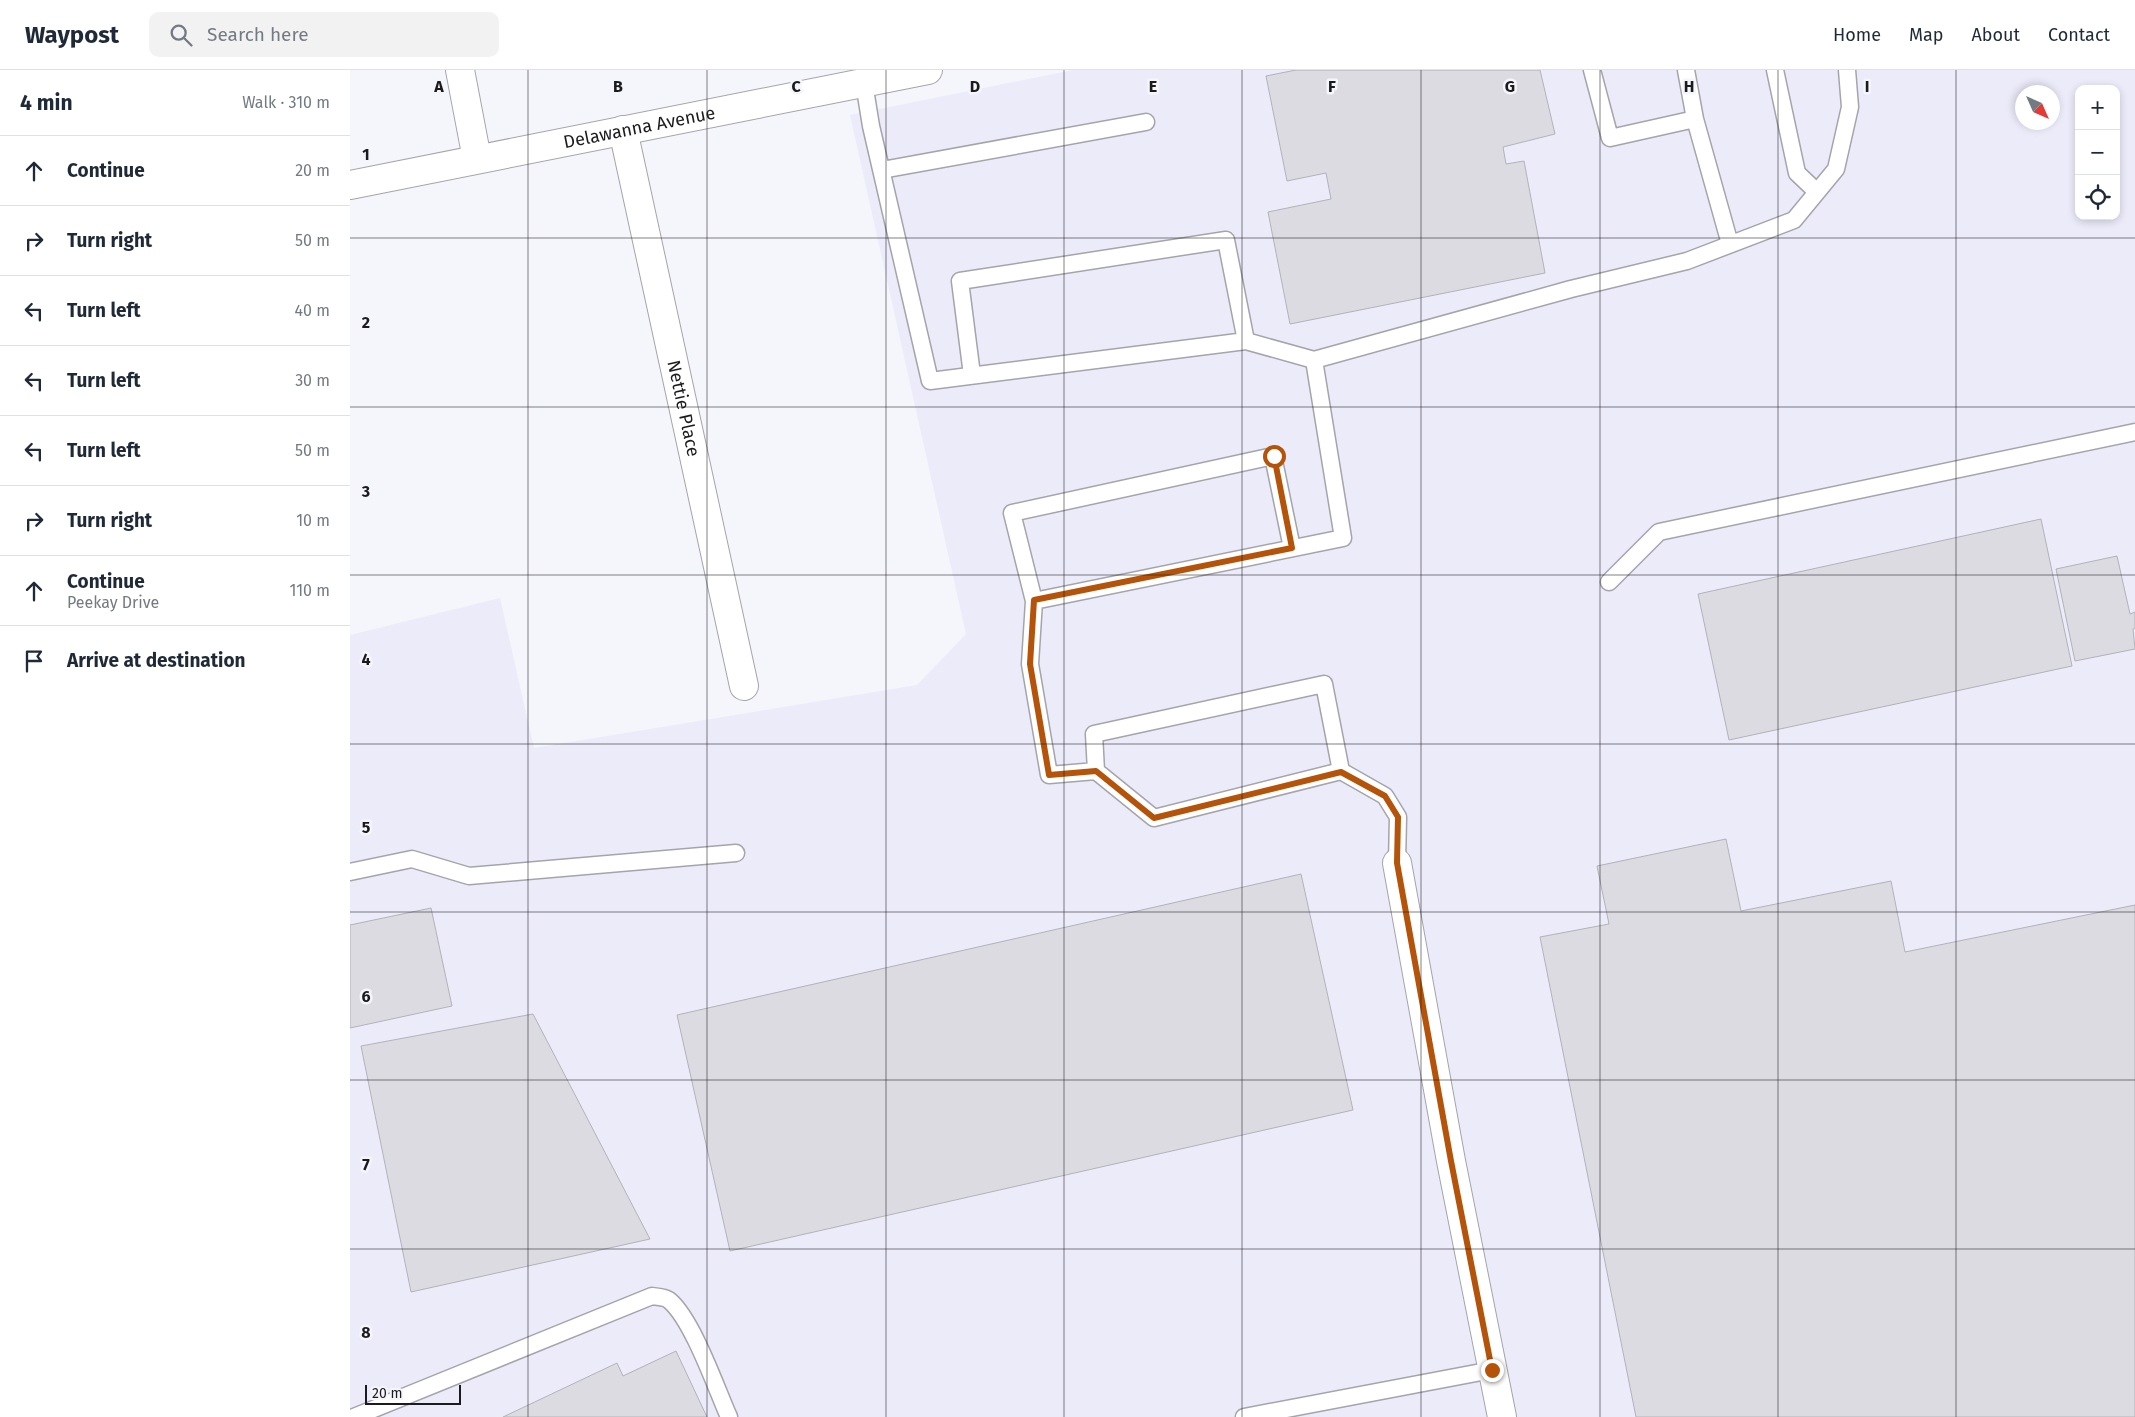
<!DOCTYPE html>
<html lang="en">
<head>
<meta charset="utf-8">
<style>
	body { margin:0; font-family:"Fira Sans",sans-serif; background:#f2f2f3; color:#1f2937 }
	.controls { position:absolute; right:15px; top:15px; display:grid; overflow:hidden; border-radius:10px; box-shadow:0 2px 8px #0003 }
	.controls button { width:45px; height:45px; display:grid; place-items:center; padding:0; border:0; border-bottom:1px solid #e0e1e3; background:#fff; color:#1f2937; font:25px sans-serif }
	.compass { position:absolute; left:1665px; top:15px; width:45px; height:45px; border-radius:50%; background:#fff; box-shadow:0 2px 8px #0003; rotate:135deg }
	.scale { position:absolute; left:15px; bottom:12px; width:96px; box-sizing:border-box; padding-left:5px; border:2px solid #1b1b1d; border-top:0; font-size:14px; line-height:18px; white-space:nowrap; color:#1b1b1d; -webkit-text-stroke:4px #f5f5fc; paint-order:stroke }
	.stop { position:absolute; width:15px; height:15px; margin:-11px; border:4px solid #b45309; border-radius:50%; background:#fff }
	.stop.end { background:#b45309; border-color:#fff; box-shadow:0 1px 5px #0008 }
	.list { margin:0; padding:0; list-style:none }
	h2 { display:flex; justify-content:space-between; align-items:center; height:65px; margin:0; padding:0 20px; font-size:21px }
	h2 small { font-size:16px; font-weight:400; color:#747a83 }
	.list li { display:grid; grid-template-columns:32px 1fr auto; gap:15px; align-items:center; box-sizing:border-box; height:70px; padding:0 20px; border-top:1px solid #e0e1e3 }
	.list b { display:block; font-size:19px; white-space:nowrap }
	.list p { margin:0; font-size:16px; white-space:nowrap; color:#747a83 }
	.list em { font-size:16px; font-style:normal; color:#747a83 }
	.icon { flex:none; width:28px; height:28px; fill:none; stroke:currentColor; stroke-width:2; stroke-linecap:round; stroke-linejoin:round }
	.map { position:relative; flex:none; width:1785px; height:1347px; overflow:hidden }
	header { display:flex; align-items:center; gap:30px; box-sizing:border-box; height:70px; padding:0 25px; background:#fff; border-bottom:1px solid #e0e1e3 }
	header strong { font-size:24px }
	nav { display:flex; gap:28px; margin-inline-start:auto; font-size:18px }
	.search { width:350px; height:45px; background:#f2f2f3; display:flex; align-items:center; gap:12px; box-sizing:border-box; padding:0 18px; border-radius:10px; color:#747a83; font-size:19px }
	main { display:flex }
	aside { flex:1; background:#fff }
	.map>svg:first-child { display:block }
</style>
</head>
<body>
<header>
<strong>Waypost</strong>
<div class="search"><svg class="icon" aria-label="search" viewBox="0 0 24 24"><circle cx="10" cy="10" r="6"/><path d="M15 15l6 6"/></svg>Search here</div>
<nav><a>Home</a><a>Map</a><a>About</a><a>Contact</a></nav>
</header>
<main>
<aside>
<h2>4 min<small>Walk · 310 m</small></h2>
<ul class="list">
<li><svg class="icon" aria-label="ahead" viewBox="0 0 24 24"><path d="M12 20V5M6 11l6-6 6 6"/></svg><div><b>Continue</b></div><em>20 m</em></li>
<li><svg class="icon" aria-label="right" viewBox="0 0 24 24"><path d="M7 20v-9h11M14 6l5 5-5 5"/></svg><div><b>Turn right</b></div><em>50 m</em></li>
<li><svg class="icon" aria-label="left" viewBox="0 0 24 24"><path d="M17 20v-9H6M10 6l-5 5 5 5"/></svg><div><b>Turn left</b></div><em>40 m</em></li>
<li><svg class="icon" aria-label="left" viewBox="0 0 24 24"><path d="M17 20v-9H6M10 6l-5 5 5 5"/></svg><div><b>Turn left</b></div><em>30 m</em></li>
<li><svg class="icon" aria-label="left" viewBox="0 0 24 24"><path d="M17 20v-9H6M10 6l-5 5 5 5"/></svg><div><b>Turn left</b></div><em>50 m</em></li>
<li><svg class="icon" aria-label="right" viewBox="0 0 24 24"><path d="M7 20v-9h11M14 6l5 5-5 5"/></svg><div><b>Turn right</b></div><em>10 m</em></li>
<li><svg class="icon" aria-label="ahead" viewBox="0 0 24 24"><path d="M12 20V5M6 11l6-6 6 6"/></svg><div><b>Continue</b><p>Peekay Drive</p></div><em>110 m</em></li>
<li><svg class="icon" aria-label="arrive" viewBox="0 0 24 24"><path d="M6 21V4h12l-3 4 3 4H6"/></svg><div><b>Arrive at destination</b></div></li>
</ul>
</aside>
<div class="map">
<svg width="1785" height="1347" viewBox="0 0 1785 1347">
	<rect width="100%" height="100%" fill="#f5f5fc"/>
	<!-- built -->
	<path fill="#ecebfa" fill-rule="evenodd" d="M723,0h1062v1347h-1785v-782l150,-37 34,150 383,-63 49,-51 -116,-519zM1729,19h37v127h-37zM1672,22h30v30h-30z"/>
	<!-- building -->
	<path fill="#dcdbe2" stroke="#b2b2b9" d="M946,0h244l15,64 -52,13 3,17 18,-3 21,112 -255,51 -22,-112 63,-13 -5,-26 -39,8 -21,-105z
		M1691,449l31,147 -343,74 -31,-146z
		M1767,486l13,58 5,-2v16l-2,1 2,20 -60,12 -19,-92z
		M1376,769l15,72 150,-30 14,71 230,-47v512h-499l-96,-480 69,-13 -12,-58z
		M951,804l52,236 -623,141 -53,-236z
		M81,838l21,98 -102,22v-103z
		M183,944l117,225 -239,53 -50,-246z
		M326,1281l31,66h-204l114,-54 6,13z"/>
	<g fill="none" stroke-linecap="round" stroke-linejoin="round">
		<defs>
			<path id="lane" d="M1242,0l18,68 85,-19 35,125
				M1336,0l9,49
				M1425,0l22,103 20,19
				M514,13l7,43 59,255 316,-40 68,19 29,178 -309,63 -22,-88 261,-57 19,92
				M532,100l264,-48
				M964,290l257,-71 116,-28 107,-41 42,-51 14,-62 -3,-37
				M622,305l-12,-94 266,-41 20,101
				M1259,512l50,-50 476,-100
				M684,531l-4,63 19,111 47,-4 58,47 187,-47 -17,-87 -230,50 2,37
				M991,701l44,25 13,21 -1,46
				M0,802l62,-13 57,17 267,-23
				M4,1347l298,-121c6,1 14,1 18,5 23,20 46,87 59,116
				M894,1347l248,-47"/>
			<g id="street">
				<path d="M110,0l17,89"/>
				<path id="s1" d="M273,60l121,556"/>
				<path d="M1047,793l54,298 51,256"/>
			</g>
			<g id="secondary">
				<path id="s2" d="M0,115l578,-115"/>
			</g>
		</defs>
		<!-- lane casing -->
		<use href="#lane" stroke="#a5a4ab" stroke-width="19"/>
		<!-- street casing -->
		<use href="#street" stroke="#a5a4ab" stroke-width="30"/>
		<!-- secondary casing -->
		<use href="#secondary" stroke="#a5a4ab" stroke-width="30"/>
		<!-- lane -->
		<use href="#lane" stroke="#fff" stroke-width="16"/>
		<!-- street -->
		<use href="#street" stroke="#fff" stroke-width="28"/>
		<!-- secondary -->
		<use href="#secondary" stroke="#fff" stroke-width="28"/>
	</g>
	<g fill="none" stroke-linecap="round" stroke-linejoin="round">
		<!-- route -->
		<path stroke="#b45309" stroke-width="6" d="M924,386l18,92 -258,52 -4,64 19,111 47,-4 58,47 187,-46 44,24 13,21 -1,46 54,298 41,209"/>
	</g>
	<!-- grid -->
	<path fill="none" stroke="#1b1b1d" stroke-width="1" stroke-opacity="0.55" d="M178,0v1347M357,0v1347M536,0v1347M714,0v1347M892,0v1347M1071,0v1347M1250,0v1347M1428,0v1347M1606,0v1347M0,168h1785M0,337h1785M0,505h1785M0,674h1785M0,842h1785M0,1010h1785M0,1179h1785"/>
	<g text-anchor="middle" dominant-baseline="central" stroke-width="5" stroke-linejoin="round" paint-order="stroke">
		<!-- street labels -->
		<g font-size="18" fill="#1b1b1d" stroke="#f5f5fc">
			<text stroke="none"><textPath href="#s2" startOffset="295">Delawanna Avenue</textPath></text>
			<text stroke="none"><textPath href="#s1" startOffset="285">Nettie Place</textPath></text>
		</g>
	</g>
	<g font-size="16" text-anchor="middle" font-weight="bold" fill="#1b1b1d" stroke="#f5f5fc" stroke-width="5" stroke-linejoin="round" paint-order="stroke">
		<text x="89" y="22">A</text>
		<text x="268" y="22">B</text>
		<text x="446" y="22">C</text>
		<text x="625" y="22">D</text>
		<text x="803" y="22">E</text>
		<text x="982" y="22">F</text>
		<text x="1160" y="22">G</text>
		<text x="1339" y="22">H</text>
		<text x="1517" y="22">I</text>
		<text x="16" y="90">1</text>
		<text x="16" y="258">2</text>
		<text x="16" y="427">3</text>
		<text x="16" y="595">4</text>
		<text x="16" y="763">5</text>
		<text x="16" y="932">6</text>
		<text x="16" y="1100">7</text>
		<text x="16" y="1268">8</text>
	</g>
</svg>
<div class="controls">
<button>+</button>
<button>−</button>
<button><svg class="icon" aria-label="locate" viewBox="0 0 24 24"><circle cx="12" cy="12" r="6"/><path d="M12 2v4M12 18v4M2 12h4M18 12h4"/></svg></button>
</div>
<svg class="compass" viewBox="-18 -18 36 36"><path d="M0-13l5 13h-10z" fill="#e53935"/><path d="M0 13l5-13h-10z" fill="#747a83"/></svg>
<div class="scale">20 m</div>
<div class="stop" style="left:924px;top:386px"></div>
<div class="stop end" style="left:1142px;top:1300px"></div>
</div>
</main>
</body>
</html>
